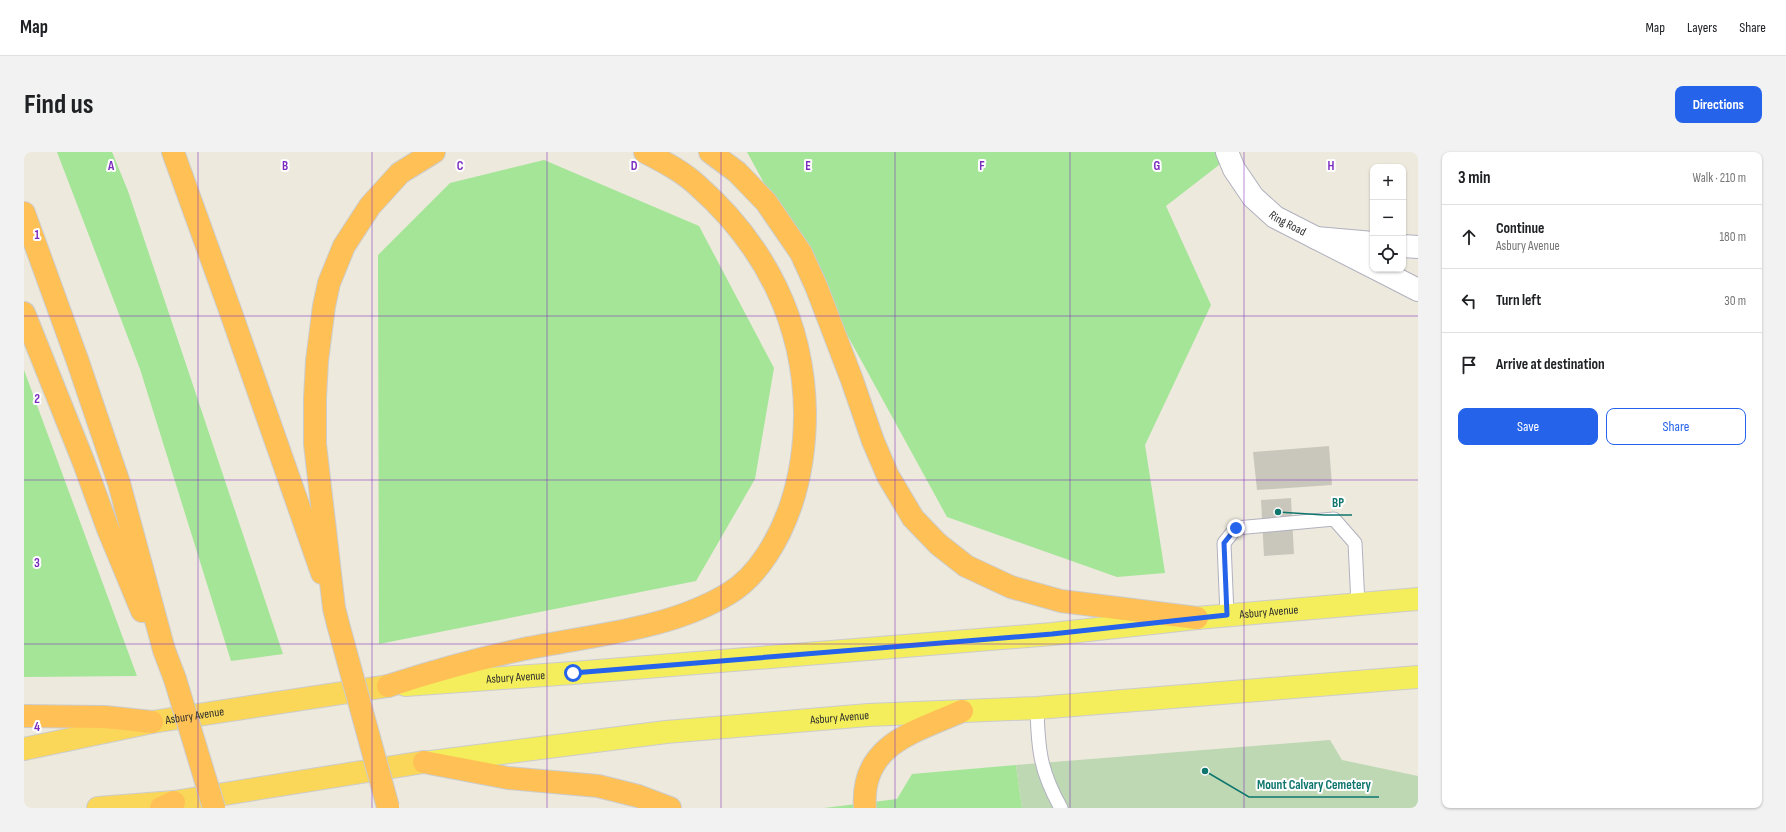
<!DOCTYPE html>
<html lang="en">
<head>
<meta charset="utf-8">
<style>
	body { margin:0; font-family:"Sofia Sans Condensed",sans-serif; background:#f2f2f2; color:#202124 }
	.controls { position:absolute; right:12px; top:12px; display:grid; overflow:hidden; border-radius:8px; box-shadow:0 1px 3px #0004 }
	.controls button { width:36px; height:36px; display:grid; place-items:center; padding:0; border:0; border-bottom:1px solid #e0e0e0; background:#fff; color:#202124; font:20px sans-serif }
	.stop { position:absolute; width:12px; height:12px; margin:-9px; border:3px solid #2563eb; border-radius:50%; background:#fff }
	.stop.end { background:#2563eb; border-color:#fff; box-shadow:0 1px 4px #0008 }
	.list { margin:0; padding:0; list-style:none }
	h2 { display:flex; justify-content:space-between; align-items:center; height:52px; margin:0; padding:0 16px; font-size:17px }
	h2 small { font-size:13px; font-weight:400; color:#757577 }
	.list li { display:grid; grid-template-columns:26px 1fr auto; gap:12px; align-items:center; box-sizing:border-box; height:64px; padding:0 16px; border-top:1px solid #e0e0e0 }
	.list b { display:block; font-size:15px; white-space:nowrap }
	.list p { margin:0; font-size:13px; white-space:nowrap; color:#757577 }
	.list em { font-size:13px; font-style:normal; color:#757577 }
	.actions { display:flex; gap:8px; padding:12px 16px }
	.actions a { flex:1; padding:9px 0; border:1px solid #2563eb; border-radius:8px; text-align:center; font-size:14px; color:#2563eb }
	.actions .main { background:#2563eb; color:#fff }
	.icon { flex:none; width:22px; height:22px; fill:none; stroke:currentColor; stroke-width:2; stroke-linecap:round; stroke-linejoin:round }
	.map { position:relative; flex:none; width:1394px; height:656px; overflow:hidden; border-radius:8px }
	header { display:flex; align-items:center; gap:24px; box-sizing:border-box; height:56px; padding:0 20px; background:#fff; border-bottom:1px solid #e0e0e0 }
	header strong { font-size:19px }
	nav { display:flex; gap:22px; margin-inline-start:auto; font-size:14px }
	.intro { display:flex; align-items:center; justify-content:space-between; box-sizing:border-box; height:96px; padding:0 24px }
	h1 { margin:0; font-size:28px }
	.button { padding:10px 18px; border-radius:8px; background:#2563eb; color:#fff; font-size:14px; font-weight:700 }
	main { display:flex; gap:24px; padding:0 24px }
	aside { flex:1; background:#fff; border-radius:8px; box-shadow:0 1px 3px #0004 }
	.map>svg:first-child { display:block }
</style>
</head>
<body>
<header>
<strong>Map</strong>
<nav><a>Map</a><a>Layers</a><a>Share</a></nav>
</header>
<div class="intro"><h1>Find us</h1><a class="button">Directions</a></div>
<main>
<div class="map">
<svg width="1394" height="656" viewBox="0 0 1394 656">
	<rect width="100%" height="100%" fill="#ede9dd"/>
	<!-- green -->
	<path fill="#a4e598" d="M33,0h55l16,39 155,463 -52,7 -91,-292z
		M723,0h479l2,6 -62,48 45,99 -66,140 20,128 -48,4 -170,-60z
		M520,8l155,66 75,142 -19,111 -59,102 -317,63 -1,-389 72,-72z
		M0,218l113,306 -113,1z
		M992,613l6,43h-198l73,-9 15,-25z"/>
	<!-- cemetery -->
	<path fill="#bed8b4" d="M1306,588l12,20 76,16v32h-396l-6,-43z"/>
	<!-- building -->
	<path fill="#c9c7bc" d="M1305,294l3,39 -75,5 -4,-38z
		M1267,346l3,56 -30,2 -3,-56z"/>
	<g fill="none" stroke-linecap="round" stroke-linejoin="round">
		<defs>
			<path id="service" d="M1203,463l-3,-72 12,-15 98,-9 21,24 3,61
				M1013,556c1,41 3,63 24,100"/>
			<g id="minor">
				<path id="s1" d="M1203,0l7,17 19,28 22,20 98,50"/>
				<path d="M1353,117l41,21"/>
			</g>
			<path id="tertiary" d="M1292,86l57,5
				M1379,94l15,1"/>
			<g id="primary">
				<path id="s2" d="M381,533l168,-12 479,-39 145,-16 221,-19"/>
				<path id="s3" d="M407,610l235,-30 202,-17 169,-7 381,-31"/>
			</g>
			<g id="trunk">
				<path id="s4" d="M0,597l128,-27 236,-36"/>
				<path d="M74,656l76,-6 250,-40"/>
			</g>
			<path id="motorway" d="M149,0l57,158 92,263
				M686,0l27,20 29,30 35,51 15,33 36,94 21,61 15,35 25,42 25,26 28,22 45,21 50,14 136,17
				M0,61l54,149 41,121 45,167 11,29
				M0,161l60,150 24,66 34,82
				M314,472l-4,-16 -19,-164v-46l2,-37 7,-55 5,-23 15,-37 26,-40 30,-33 34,-21
				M364,534c46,-15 89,-27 136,-37 68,-14 144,-19 204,-55 31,-18 52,-57 63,-89 10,-30 14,-61 14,-92 -1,-91 -40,-168 -108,-228 -15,-14 -35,-24 -52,-33
				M0,564l81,1 47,5
				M400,610l84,16 90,8 40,10 32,12
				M137,656l13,-6
				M841,656c-5,-64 50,-76 97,-97"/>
		</defs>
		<!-- service casing -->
		<use href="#service" stroke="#b1b1bf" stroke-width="15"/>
		<!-- minor casing -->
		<use href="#minor" stroke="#b1b1bf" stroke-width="24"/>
		<!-- tertiary casing -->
		<use href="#tertiary" stroke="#b1b1bf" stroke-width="24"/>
		<!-- primary casing -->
		<use href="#primary" stroke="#ccc" stroke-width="24"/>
		<!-- trunk casing -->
		<use href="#trunk" stroke="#ccc" stroke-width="24"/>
		<!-- motorway casing -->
		<use href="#motorway" stroke="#ccc" stroke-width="24"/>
		<!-- service -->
		<use href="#service" stroke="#fff" stroke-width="13"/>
		<!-- minor -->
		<use href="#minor" stroke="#fff" stroke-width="22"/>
		<!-- tertiary -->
		<use href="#tertiary" stroke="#fff" stroke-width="22"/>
		<!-- primary -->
		<use href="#primary" stroke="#f4ee5c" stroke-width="22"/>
		<!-- trunk -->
		<use href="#trunk" stroke="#fad759" stroke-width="22"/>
		<!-- motorway -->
		<use href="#motorway" stroke="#ffc056" stroke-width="22"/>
		<defs>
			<path id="motorway-bridge" d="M314,472l50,183
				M151,527l39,129"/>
		</defs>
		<!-- motorway-bridge casing -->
		<use href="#motorway-bridge" stroke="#ccc" stroke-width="24" stroke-linecap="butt"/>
		<!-- motorway-bridge -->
		<use href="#motorway-bridge" stroke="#ffc056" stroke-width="22"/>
	</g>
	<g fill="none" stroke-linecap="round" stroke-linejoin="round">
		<!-- route -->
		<path stroke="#2563eb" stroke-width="5" d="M549,521l479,-39 175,-19 -3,-72 12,-15"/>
	</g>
	<!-- grid -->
	<path fill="none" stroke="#7b2cbf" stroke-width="1" stroke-opacity="0.55" d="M174,0v656M348,0v656M523,0v656M697,0v656M871,0v656M1046,0v656M1220,0v656M0,164h1394M0,328h1394M0,492h1394"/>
	<g text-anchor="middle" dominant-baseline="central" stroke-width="4" stroke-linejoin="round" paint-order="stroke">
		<!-- street labels -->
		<g font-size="12" fill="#2b2b2b" stroke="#fff">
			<text stroke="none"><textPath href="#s1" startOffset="96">Ring Road</textPath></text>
			<text stroke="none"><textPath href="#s2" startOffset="867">Asbury Avenue</textPath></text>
			<text stroke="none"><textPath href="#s2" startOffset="111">Asbury Avenue</textPath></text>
			<text stroke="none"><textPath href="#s4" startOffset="174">Asbury Avenue</textPath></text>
			<text stroke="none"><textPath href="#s3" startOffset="411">Asbury Avenue</textPath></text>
		</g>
	</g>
	<g font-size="13" text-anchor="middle" font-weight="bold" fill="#7b2cbf" stroke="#fff" stroke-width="4" stroke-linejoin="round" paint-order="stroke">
		<text x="87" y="18">A</text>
		<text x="261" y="18">B</text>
		<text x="436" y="18">C</text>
		<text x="610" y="18">D</text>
		<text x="784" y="18">E</text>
		<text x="958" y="18">F</text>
		<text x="1133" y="18">G</text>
		<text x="1307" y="18">H</text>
		<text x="13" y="87">1</text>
		<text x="13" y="251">2</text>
		<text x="13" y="415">3</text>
		<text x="13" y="579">4</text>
	</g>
	<!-- callouts -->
	<path fill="none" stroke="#0f766e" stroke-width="1.5" d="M1254 360L1300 363H1328M1181 619L1225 645H1355"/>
	<g fill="#0f766e" stroke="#fff" stroke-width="1.5">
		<circle cx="1254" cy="360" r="4"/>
		<circle cx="1181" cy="619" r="4"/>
	</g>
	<g font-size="13" text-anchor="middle" font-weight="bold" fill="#0f766e" stroke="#fff" stroke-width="4" stroke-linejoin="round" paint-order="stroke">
		<text x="1314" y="355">BP</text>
		<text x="1290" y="637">Mount Calvary Cemetery</text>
	</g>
</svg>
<div class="controls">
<button>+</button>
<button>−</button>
<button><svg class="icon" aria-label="locate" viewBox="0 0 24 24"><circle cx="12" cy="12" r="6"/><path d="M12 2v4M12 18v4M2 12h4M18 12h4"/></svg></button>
</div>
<div class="stop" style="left:549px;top:521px"></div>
<div class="stop end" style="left:1212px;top:376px"></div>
</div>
<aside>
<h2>3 min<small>Walk · 210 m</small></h2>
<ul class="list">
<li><svg class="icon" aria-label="ahead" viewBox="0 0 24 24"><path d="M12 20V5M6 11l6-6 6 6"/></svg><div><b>Continue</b><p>Asbury Avenue</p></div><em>180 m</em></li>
<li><svg class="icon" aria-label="left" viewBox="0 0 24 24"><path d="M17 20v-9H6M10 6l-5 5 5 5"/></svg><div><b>Turn left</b></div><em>30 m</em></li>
<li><svg class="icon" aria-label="arrive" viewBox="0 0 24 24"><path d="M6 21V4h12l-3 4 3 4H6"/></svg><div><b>Arrive at destination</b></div></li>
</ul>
<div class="actions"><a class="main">Save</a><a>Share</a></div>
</aside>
</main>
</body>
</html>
